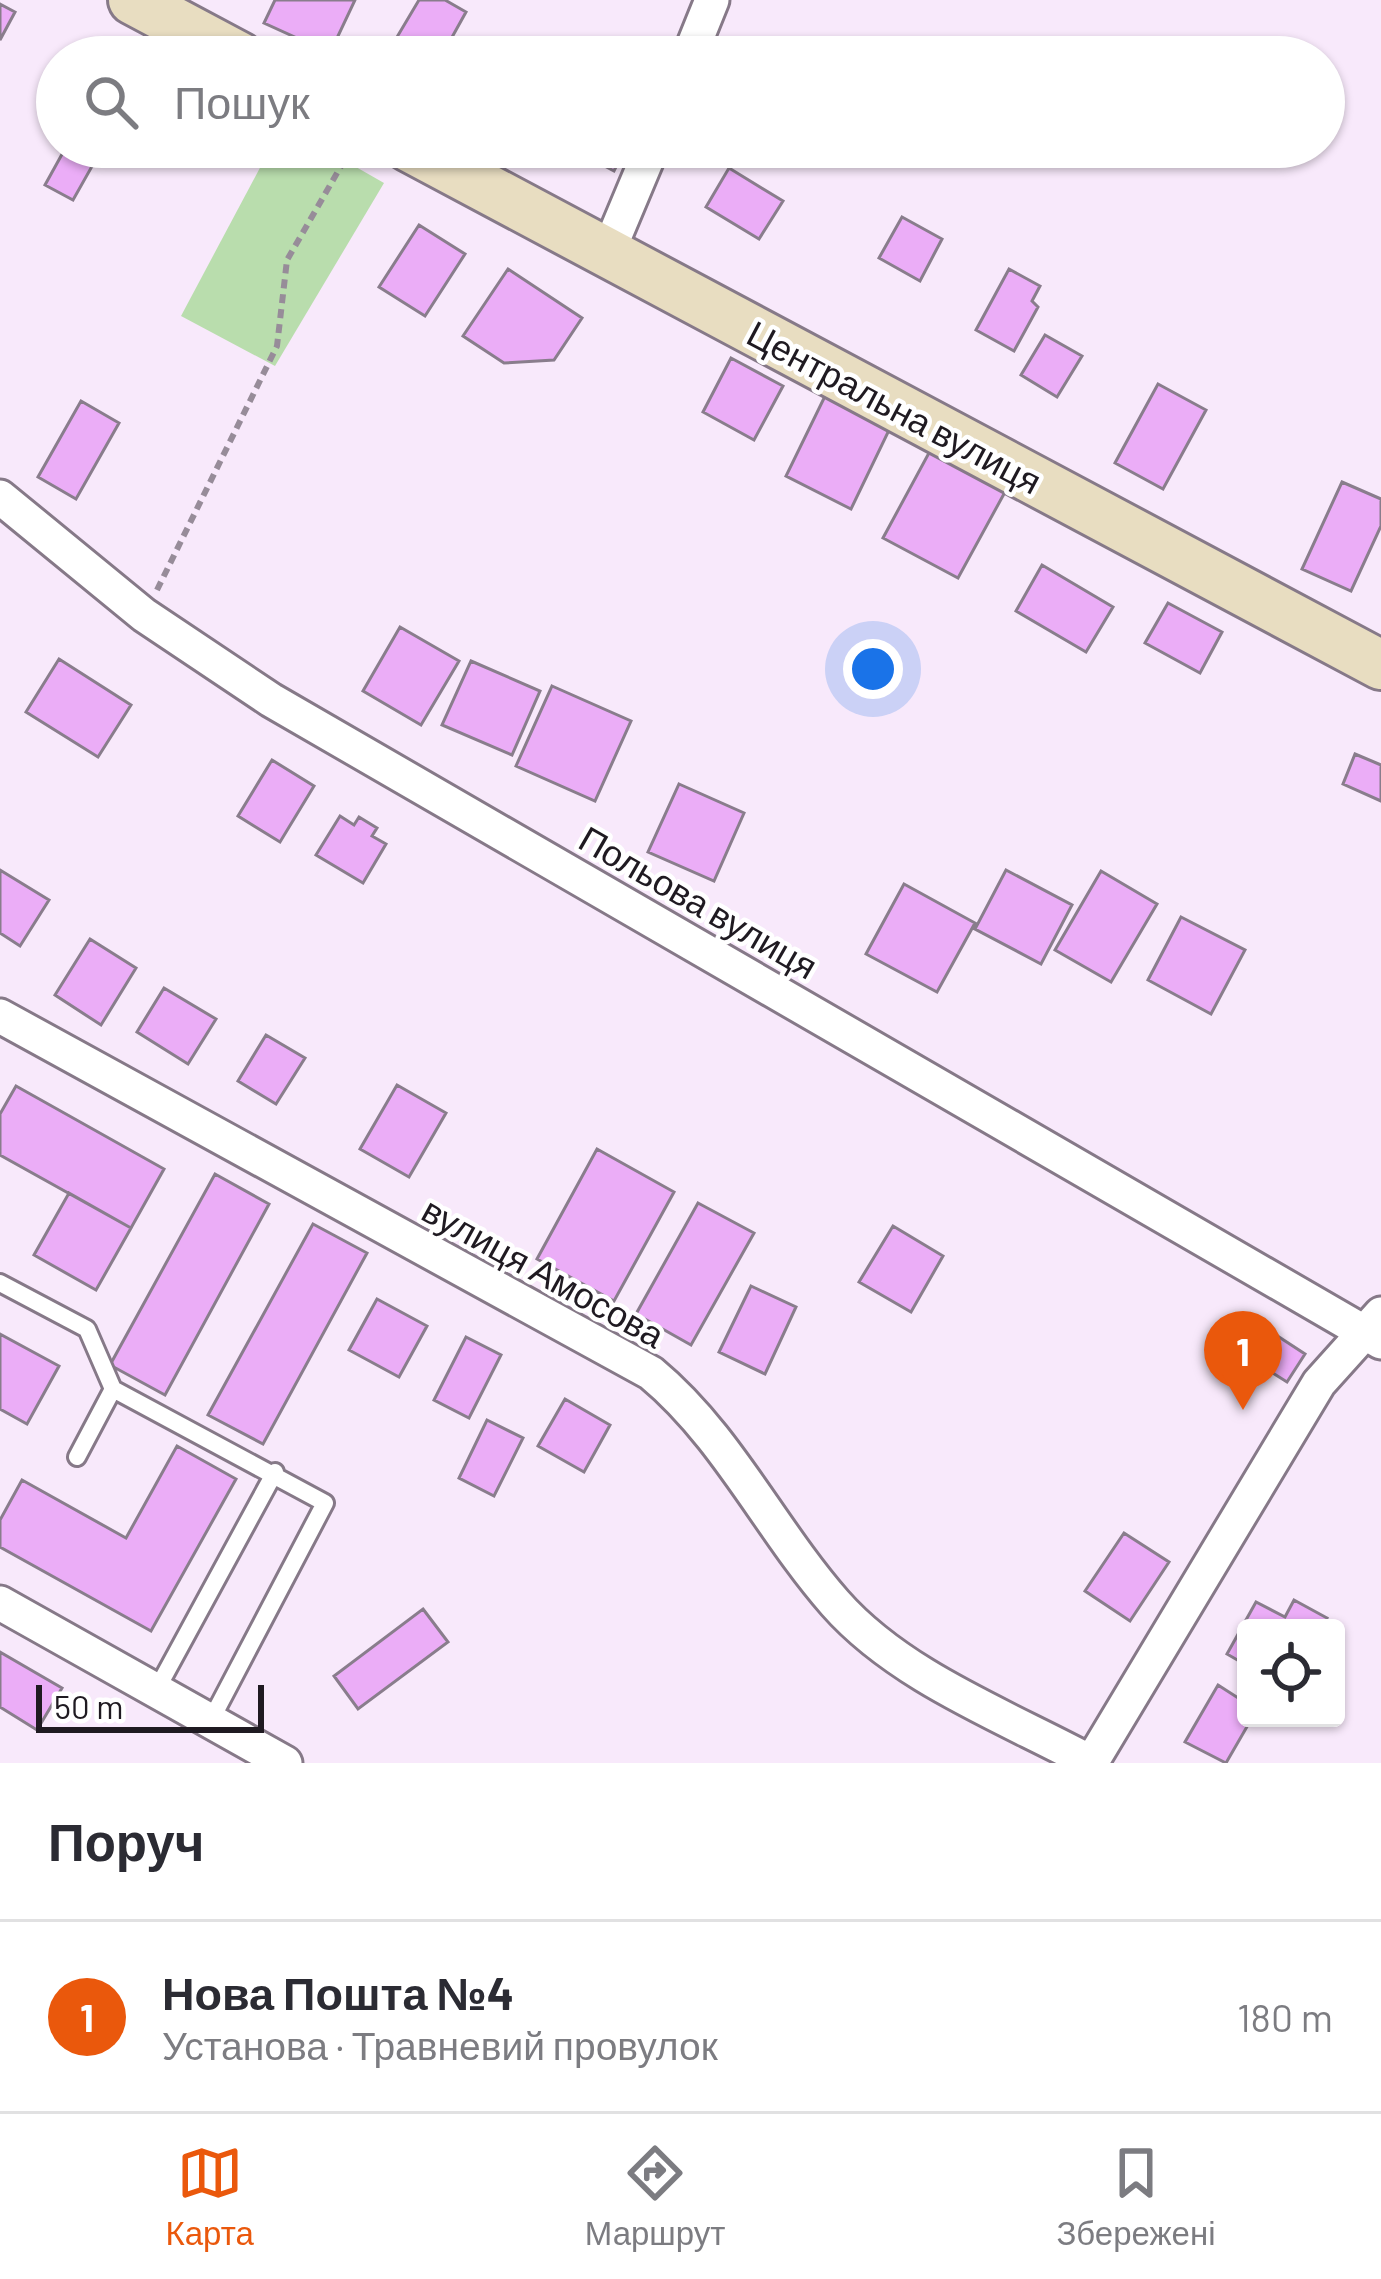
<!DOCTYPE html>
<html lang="uk">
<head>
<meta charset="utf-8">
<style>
	body { margin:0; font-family:Barlow,sans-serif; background:#f2f2f3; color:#2b2b33 }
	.controls { position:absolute; right:36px; bottom:36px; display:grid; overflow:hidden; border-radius:12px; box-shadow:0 3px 9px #0004 }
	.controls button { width:108px; height:108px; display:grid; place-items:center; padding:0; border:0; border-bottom:3px solid #e1e1e2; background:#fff; color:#2b2b33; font:60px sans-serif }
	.scale { position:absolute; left:36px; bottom:30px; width:228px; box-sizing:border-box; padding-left:12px; border:6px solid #1f1a21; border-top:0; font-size:33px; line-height:42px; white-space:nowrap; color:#1f1a21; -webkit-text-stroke:9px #fff; paint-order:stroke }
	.you { position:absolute; left:873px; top:669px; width:42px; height:42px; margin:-30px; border:9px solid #fff; border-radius:50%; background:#1a73e8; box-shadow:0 0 0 18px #1a73e833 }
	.badge { display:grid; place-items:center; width:78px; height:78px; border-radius:50%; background:#ea580c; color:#fff; font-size:39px; font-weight:700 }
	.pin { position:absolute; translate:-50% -99px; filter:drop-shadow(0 3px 6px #0008) }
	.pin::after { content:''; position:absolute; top:63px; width:42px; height:36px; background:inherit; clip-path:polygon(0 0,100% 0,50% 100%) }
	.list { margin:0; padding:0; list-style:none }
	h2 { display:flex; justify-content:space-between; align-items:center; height:156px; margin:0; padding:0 48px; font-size:51px }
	h2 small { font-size:39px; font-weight:400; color:#7c7c81 }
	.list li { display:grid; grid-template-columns:78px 1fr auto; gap:36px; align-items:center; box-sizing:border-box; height:192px; padding:0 48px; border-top:3px solid #e1e1e2 }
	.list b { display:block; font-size:45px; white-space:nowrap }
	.list p { margin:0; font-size:39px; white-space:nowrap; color:#7c7c81 }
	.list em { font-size:39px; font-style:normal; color:#7c7c81 }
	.icon { flex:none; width:66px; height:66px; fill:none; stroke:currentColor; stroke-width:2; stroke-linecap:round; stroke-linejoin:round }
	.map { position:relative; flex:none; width:1381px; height:1763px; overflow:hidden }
	.search { position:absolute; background:#fff; box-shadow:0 3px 9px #0004; left:36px; right:36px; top:36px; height:132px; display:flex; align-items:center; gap:30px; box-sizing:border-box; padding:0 42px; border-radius:66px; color:#7c7c81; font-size:45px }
	.sheet { height:348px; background:#fff }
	nav { display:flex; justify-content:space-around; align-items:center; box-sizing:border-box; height:168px; border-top:3px solid #e1e1e2; background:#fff; font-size:33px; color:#7c7c81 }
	nav a { display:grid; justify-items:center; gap:6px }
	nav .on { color:#ea580c }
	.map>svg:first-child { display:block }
</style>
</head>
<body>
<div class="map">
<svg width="1381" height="1763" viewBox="0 0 1381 1763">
	<rect width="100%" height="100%" fill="#f8e9fb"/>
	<!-- green -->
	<path fill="#b9ddad" d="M271,147h50l63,36 -109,183 -94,-50z"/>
	<!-- building -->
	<path fill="#ebadf7" stroke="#897d8c" stroke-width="3" d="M275,0h80l-25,53 -66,-30z
		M419,0h26l21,12 -25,45 -44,-20z
		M0,4l15,8 -15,28z
		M66,147l29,14 -22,39 -28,-15z
		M169,147h40l-9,17z
		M538,147h88l-12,24 -34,-18 -7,13z
		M729,168l54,33 -24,38 -53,-32z
		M902,217l40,22 -22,42 -41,-23z
		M419,225l46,29 -40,62 -46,-29z
		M508,269l74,49 -28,42 -50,3 -41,-27z
		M1009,269l31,17 -8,15 6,6 -24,44 -38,-21z
		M1045,335l37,21 -25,41 -36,-22z
		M731,358l52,28 -29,54 -51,-28z
		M1158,384l48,26 -43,79 -48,-26z
		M827,392l65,32 -41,85 -65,-33z
		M81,401l38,22 -43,76 -38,-22z
		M930,451l75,41 -47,86 -75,-40z
		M1342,482l39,17v27l-30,65 -49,-22z
		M1042,565l71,42 -27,45 -70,-41z
		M1168,603l54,29 -22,41 -55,-30z
		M400,627l59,34 -38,64 -58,-34z
		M59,659l72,46 -33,52 -72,-45z
		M471,661l69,30 -28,64 -70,-30z
		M552,686l79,35 -36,80 -79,-35z
		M1355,754l26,11v36l-38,-17z
		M272,760l42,26 -34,56 -42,-26z
		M679,784l65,29 -30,68 -66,-29z
		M340,816l14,9 5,-8 18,11 -5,8 14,8 -23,39 -47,-28z
		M0,870l49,30 -29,46 -20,-13z
		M1006,870l66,35 -31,59 -66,-35z
		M1101,871l56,33 -46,78 -56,-32z
		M904,884l71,39 -38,69 -71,-38z
		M1181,917l64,33 -34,64 -63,-34z
		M90,939l46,29 -35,57 -46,-30z
		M164,988l52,31 -28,45 -51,-32z
		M266,1035l39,23 -29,46 -38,-23z
		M397,1085l49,28 -37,64 -49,-28z
		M16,1086l148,83 -33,59 -131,-73v-41z
		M597,1149l77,43 -60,109 -77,-42z
		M215,1174l54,30 -104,191 -55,-30z
		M69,1193l62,35 -35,62 -62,-35z
		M698,1203l56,30 -63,112 -55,-31z
		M313,1224l54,29 -104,191 -55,-29z
		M893,1226l50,30 -32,56 -52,-30z
		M751,1286l45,21 -31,67 -46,-22z
		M377,1299l50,27 -28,51 -50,-27z
		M0,1334l59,32 -32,58 -27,-15z
		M1276,1335l29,19 -18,28 -30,-19z
		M466,1337l35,18 -32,63 -35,-18z
		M565,1399l45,26 -26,47 -46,-26z
		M487,1420l36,18 -29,58 -35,-18z
		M177,1446l59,33 -85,152 -151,-84v-27l22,-40 104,58z
		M1124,1533l45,29 -39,59 -45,-30z
		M1294,1600l33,18 -6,10h-75v37l-19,-11 29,-52 29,15z
		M423,1609l25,33 -90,67 -24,-33z
		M0,1652l62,36 -25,42 -37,-23z
		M1218,1685l28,18v15h6l-26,45 -41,-21z"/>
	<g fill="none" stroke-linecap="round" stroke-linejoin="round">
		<defs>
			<path id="lane" d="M0,1283l87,46 26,60 212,114 -114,217
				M77,1457l36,-68
				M157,1689l118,-217"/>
			<path id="street" d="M689,57l23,-57
				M608,252l44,-105
				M0,497l144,118 127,85 1110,642
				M0,1016l651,357c76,63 119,156 184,230 65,74 172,114 257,160
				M0,1603l285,160
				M1091,1763l228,-380 62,-69"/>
			<path id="secondary" d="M133,0l107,57
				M409,147l972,518"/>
		</defs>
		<!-- lane casing -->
		<use href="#lane" stroke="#867988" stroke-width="22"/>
		<!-- street casing -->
		<use href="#street" stroke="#867988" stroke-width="39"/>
		<!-- secondary casing -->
		<use href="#secondary" stroke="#867988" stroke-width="54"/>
		<!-- path -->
		<path stroke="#978c99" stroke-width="6" stroke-dasharray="9 6" stroke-linecap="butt" d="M157,590l120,-244 10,-86 65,-113"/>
		<!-- lane -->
		<use href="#lane" stroke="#fff" stroke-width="16"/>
		<!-- street -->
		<use href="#street" stroke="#fff" stroke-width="33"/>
		<!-- secondary -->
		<use href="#secondary" stroke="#e8ddc1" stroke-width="48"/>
	</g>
	<g text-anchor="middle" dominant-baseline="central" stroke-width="9" stroke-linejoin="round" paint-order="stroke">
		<!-- street labels -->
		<g font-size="36" fill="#1f1a21" stroke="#fff">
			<text transform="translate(895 406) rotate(28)">Центральна вулиця</text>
			<text transform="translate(699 901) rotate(30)">Польова вулиця</text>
			<text transform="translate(544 1271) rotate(29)">вулиця Амосова</text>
		</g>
	</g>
</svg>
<div class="controls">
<button><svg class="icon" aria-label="locate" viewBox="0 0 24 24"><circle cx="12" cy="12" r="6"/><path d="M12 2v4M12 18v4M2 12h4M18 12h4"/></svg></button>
</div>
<div class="scale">50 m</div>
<div class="you"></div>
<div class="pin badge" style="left:1243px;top:1410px">1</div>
<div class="search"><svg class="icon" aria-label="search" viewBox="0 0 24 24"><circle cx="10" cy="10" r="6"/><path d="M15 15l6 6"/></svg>Пошук</div>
</div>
<section class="sheet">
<h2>Поруч<small></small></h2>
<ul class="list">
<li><span class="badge">1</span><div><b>Нова Пошта №4</b><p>Установа · Травневий провулок</p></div><em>180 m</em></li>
</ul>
</section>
<nav>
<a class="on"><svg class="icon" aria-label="map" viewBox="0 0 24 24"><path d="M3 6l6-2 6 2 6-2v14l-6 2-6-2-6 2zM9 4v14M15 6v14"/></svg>Карта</a>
<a><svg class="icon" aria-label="directions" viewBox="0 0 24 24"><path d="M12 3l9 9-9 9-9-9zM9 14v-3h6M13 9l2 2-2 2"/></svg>Маршрут</a>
<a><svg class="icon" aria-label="saved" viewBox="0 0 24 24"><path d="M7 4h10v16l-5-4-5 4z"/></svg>Збережені</a>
</nav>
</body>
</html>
